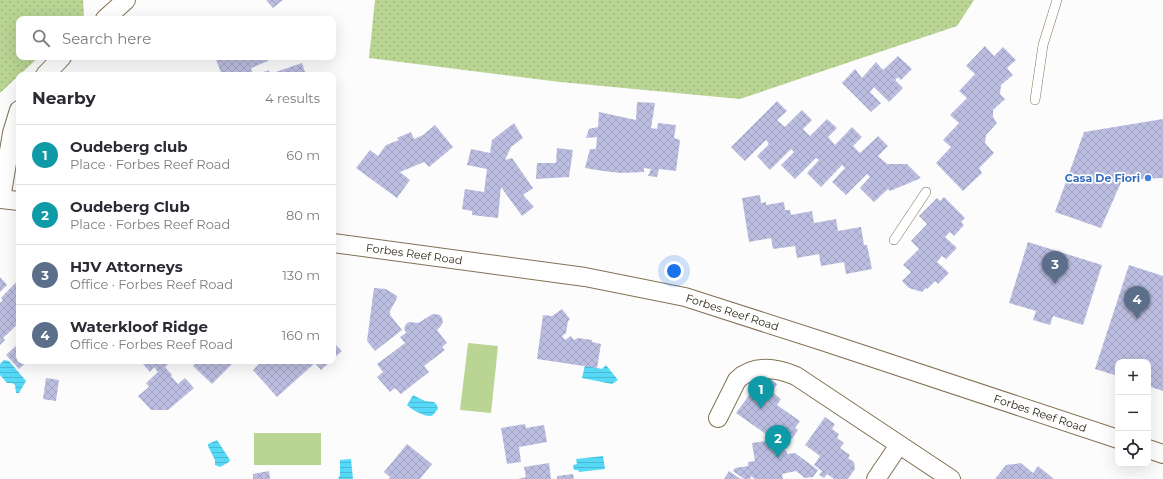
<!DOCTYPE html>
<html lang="en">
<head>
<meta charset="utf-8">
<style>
	body { margin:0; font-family:Montserrat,sans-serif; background:#f2f2f3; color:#2b2b33 }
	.controls { position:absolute; right:12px; bottom:12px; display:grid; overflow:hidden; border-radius:8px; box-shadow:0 4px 16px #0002 }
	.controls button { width:36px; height:36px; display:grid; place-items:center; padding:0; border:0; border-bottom:1px solid #e1e1e2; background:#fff; color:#2b2b33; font:20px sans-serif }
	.you { position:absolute; left:674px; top:271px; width:14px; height:14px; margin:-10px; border:3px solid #fff; border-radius:50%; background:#1a73e8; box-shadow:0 0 0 6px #1a73e833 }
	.badge { display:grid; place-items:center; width:26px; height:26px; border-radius:50%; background:#1a73e8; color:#fff; font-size:13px; font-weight:700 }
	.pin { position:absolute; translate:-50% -33px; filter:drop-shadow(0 1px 2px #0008) }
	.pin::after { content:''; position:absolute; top:21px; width:14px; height:12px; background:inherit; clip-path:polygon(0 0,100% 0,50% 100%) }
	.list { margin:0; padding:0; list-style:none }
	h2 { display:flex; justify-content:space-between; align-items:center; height:52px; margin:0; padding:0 16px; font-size:17px }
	h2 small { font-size:13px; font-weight:400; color:#7c7c81 }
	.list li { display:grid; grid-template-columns:26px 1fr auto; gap:12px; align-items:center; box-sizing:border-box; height:60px; padding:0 16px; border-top:1px solid #e1e1e2 }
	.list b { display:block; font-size:15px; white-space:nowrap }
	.list p { margin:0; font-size:13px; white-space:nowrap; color:#7c7c81 }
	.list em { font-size:13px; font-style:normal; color:#7c7c81 }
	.icon { flex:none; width:22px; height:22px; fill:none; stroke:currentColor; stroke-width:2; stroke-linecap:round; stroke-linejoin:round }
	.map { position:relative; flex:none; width:1163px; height:479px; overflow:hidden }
	.search { position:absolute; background:#fff; box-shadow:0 4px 16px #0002; left:16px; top:16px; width:320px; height:44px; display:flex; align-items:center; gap:10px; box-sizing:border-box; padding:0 14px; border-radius:8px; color:#7c7c81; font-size:15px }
	.panel { position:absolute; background:#fff; box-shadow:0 4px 16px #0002; left:16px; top:72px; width:320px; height:292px; border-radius:8px }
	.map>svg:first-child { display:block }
</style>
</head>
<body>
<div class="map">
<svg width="1163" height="479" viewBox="0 0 1163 479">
	<defs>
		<pattern id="grass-dots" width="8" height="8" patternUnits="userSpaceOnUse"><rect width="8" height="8" fill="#b9d493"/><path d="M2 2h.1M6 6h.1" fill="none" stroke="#9fb67e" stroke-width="1.8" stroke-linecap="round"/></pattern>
		<pattern id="water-rules" width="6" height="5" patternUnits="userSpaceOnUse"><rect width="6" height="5" fill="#56d8f7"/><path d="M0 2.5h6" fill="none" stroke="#4bb9d3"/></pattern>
		<pattern id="building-cross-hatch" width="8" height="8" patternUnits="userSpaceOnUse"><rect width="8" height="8" fill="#bbbee0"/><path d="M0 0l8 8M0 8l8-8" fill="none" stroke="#a1a3c0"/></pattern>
	</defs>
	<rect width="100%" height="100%" fill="#fcfcfc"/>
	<!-- grass -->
	<path fill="url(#grass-dots)" d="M0,0h83l1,15 -4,4h-61v38h20l-39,36z
		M375,0h599l-17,26 -217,73 -180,-17 -191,-24z"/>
	<!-- pitch -->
	<path fill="#b9d493" d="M468,343l30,3 -7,67 -31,-3z
		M321,433v32h-67v-32z"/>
	<!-- water -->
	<path fill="url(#water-rules)" d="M4,360l5,1 17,20 -7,12h-3l-1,-8 -3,-2h-5l-7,-8v-11z
		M585,365l17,4 4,-4 12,15 -6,4 -30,-6z
		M413,395l12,6 9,1 3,3 1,4c-2,2 -4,6 -7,7 -6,1 -21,-7 -24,-11z
		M217,440l13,20 -1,2 -9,5 -5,-2v-5l-7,-14v-2z
		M603,456l2,13 -26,3 -1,-2h-4l-1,-5 4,-1 -1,-5z
		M351,459l2,20h-15l2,-4v-15z"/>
	<!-- building -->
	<path fill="url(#building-cross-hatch)" d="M266,0h17l-10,8z
		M985,46l9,10 9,-9 13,13 -9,8 6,7 -12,10 -1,9 5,5 -12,11v7l4,6 -11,12 -1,8 9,10 -15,15 3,5 -19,18 -27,-28 15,-16 -8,-7 16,-17 -9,-8 17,-17 -8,-7 16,-17 -9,-8z
		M898,56l14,13 -11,11 -3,-3 -3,3 8,8 -14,14 -15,-15 -4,5 11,11 -10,9 -29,-29 13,-14 7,9 14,-16 7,8z
		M215,57h51l2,4 -17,7 2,7h-5l-1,-1 -25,1z
		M302,63l4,12h-50l13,-5 1,4z
		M777,101l10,10 -10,9 8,7 17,-17 10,10 -9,9 7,7 17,-17 10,9 -9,9 7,8 17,-18 10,10 -9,9 7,7 18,-17 10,10 -10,10 9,8h20l14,14 -31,13 -2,-2 -14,13 -14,-14 10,-11 -3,-3 -21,21 -14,-13 13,-14 -3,-3 -21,22 -14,-14 12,-13 -3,-2 -21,21 -14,-14 13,-13 -3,-3 -21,21 -13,-14 12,-12 -3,-4 -21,21 -14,-14z
		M637,102l18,1 -4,25 6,1 1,-6 18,2 -2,13 6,2 -4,31 -17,-2 -2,8 -9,-1 3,-7 -7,-1v4l-23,1 -18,-2 -18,-3 5,-19h6l1,-12 -11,1 3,-9 9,-2 1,-15 37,8z
		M1163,119v59l-41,2 -21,48 -46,-16 29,-80z
		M514,123l9,15 -12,9 -6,13 7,-2 21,30 -10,7 11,12 -12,9 -21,-29 -3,31 -26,-3v-4l-10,-2 3,-20 19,3 3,-23 -20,-4 4,-16 19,4 2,-13z
		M435,125l18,22 -24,20 -5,-5 -24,10 10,8 -13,18 -41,-30 14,-18 8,6 8,-11 13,-5 -2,-2 14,-6 3,7 9,-4z
		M557,148l16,2 -4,27 -33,2 1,-16h19z
		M760,195l1,8 5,-1v3l18,-3 1,8h5l1,5 21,-4 2,12 22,-4 2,12 23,-4 3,18h3l5,24 -26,5 -2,-12 -23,4 -2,-12 -22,4 -2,-12 -22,3 -2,-11 -22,4 -7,-44z
		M944,197l21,21 -4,4 3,3 -10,11 -4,-4 -5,5 12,11 -11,11 -4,-3 -5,6 12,11 -11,11 -3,-3 -8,8 -1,-1 -4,4 -13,-4 -7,-7 9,-9 -8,-7 16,-16 -8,-8 16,-17 -8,-8 18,-18 3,3z
		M1028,242l74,23 -19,60 -30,-9 -3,9 -17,-5 3,-9 -27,-8z
		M1129,265l34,11v115l-15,-5v-24h-30v14l-23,-7z
		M0,277l7,8 -7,7z
		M19,279v44l-16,15 2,2 -5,5v-42l3,-3 -2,-2z
		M374,288l12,1 11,7v2l-7,13v4l12,15 -27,21 -8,-10z
		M562,309l8,10 -2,2 -2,12 -4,3 3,4 6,-4 3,4 4,-2 14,2v2l9,2 -4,24 -60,-9 6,-44 9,1z
		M433,314l7,1 2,3 1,4 -2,4 -4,4 10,13 -5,4 3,3 -21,16 5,6 -28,22 -6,-6 -5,4 -13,-15 6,-5 -6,-8 28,-21 -5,-6 6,-4 -2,-5 3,-5 3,-1 8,1z
		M333,342l9,9 -9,8z
		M18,344l1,17h9l-9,8 -13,-14z
		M146,361h27l-3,3 -1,-1 -4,4 7,8 -1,1 7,8 7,-6 9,10 -26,22h-17l-13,-14 11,-9 -3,-4 12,-11 -4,-5 -4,5 -7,-8z
		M198,361h37l-23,23 -19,-18z
		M262,361h69l-10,9 -6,-7 -38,34 -24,-27z
		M768,377l9,7 -5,8 9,7 -4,6 23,16 -5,7 3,2 -6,9 -2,-1 -6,9 -48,-34 22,-30 4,3z
		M46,378l13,2 -3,21 -13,-2z
		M825,417l10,7 -3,5 7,5 -2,4 7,5 -4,5 10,7 -2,3 6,4 1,7 -7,10h-14l-7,-5 -3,4 -5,-3 3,-4 -8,-6 6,-9 -15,-11z
		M525,424l1,4 18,-3 3,17 -28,5 2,15 -14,2 -6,-36z
		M773,440l1,9 8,-1 5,4v2l8,-1 23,17 -5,7 -8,1 -9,-7 -14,3 1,5h-28l-4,-3 -1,3h-6l-11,-8 2,-3 13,-2v-4l7,-1 -3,-18z
		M407,444l25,20 -12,15h-31l1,-2 -6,-5z
		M549,463l2,16h-33l8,-2 -2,-10z
		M1021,463l12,10 5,-7 16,13h-59l11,-14z
		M269,471l1,8h-17v-5z
		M729,471l10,7 3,1h-18z
		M573,474l1,5h-17v-3z"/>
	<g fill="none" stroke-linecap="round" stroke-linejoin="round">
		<defs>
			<path id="lane" d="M1035,100l8,-55 14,-45
				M894,240l32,-48"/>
			<g id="street">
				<path d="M105,19l21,-19"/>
				<path d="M45,75l17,-18"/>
				<path d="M0,199l19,2"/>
				<path d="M1,199l11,-66 7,-23"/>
				<path id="s1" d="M333,243l252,34 100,20 137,44 296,98"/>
				<path d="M718,418l19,-38c17,-16 40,-12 59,-4l155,103"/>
				<path d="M1148,449l15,5"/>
				<path d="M876,479l23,-34"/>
			</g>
		</defs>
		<!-- lane casing -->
		<use href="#lane" stroke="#837154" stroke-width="10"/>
		<!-- street casing -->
		<use href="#street" stroke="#837154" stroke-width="20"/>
		<!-- lane -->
		<use href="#lane" stroke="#fff" stroke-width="9"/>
		<!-- street -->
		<use href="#street" stroke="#fff" stroke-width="18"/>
	</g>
	<!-- markers -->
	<circle fill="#3f7fe0" stroke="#fff" stroke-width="1.5" cx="1148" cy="178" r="4"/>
	<g text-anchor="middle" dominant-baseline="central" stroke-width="3.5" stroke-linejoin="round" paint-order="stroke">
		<!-- shop labels -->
		<g font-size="11" font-weight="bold" fill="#366cbe" stroke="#fff" text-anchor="end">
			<text x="1140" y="178">Casa De Fiori</text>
		</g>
		<!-- street labels -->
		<g font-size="11" fill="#2e271b" stroke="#fff">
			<text stroke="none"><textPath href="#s1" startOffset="82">Forbes Reef Road</textPath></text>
			<text stroke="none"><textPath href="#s1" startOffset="406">Forbes Reef Road</textPath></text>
			<text stroke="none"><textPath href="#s1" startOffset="730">Forbes Reef Road</textPath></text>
		</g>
	</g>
</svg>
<div class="controls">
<button>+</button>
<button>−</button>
<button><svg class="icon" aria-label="locate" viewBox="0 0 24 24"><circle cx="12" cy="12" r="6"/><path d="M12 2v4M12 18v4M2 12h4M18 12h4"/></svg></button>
</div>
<div class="you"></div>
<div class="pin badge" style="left:761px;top:409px;background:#0f9aa8">1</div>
<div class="pin badge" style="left:778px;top:458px;background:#0f9aa8">2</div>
<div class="pin badge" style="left:1055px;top:284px;background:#5c6f8a">3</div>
<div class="pin badge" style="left:1137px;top:319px;background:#5c6f8a">4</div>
<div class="search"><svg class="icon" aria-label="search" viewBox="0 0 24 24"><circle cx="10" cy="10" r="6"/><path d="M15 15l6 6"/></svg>Search here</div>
<section class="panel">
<h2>Nearby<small>4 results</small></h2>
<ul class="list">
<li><span class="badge" style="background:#0f9aa8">1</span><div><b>Oudeberg club</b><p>Place · Forbes Reef Road</p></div><em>60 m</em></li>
<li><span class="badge" style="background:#0f9aa8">2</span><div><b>Oudeberg Club</b><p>Place · Forbes Reef Road</p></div><em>80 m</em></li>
<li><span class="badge" style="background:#5c6f8a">3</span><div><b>HJV Attorneys</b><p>Office · Forbes Reef Road</p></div><em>130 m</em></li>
<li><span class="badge" style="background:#5c6f8a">4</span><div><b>Waterkloof Ridge</b><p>Office · Forbes Reef Road</p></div><em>160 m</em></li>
</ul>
</section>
</div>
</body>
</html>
